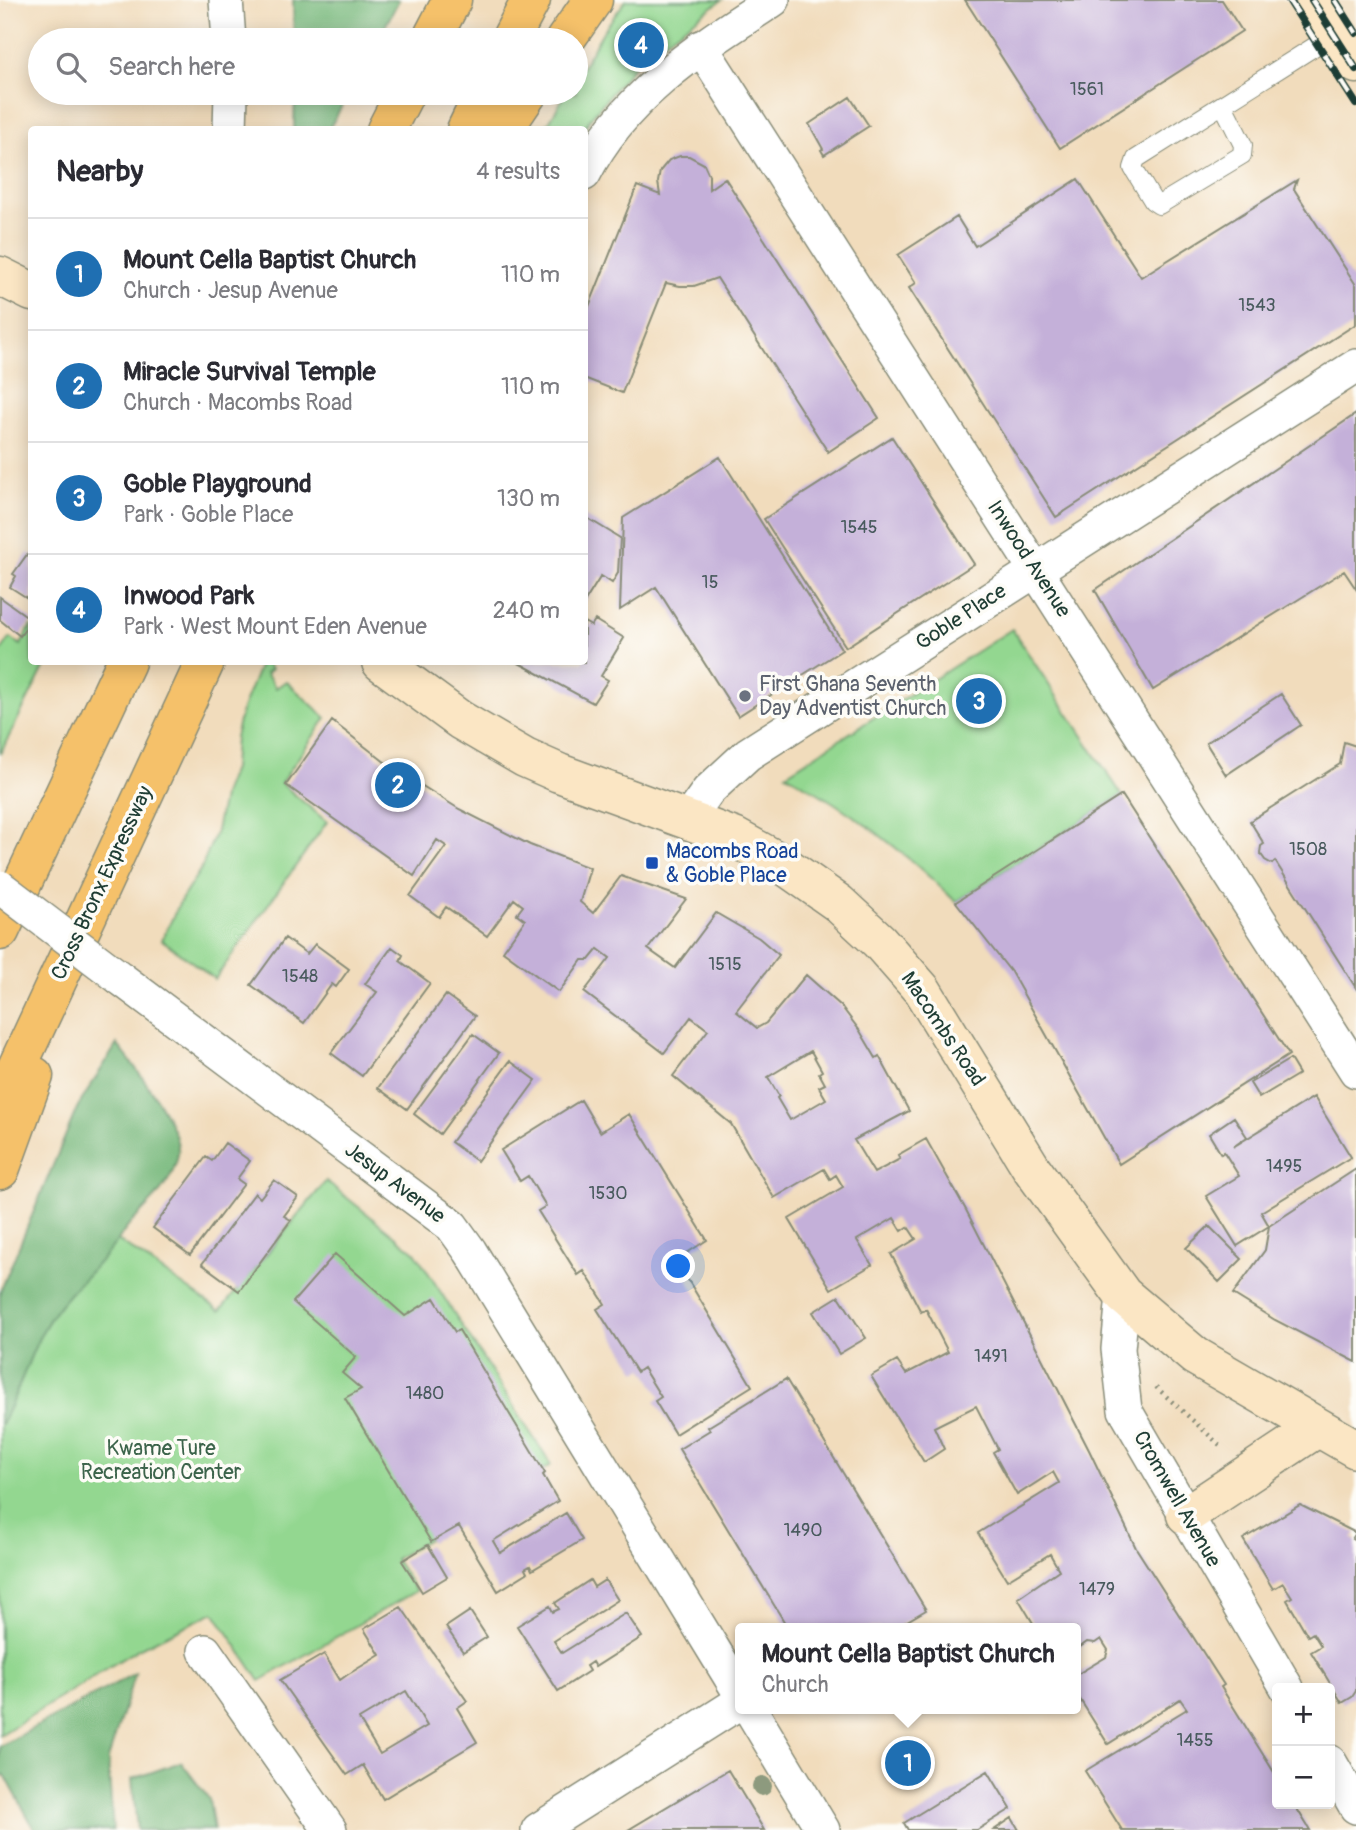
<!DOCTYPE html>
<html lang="en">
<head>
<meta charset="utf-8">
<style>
	body { margin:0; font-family:Pangolin,sans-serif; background:#f2f2f3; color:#2b2b33 }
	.controls { position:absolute; right:21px; bottom:21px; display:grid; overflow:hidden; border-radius:7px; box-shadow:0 4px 18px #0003 }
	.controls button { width:63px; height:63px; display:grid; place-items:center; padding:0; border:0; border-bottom:2px solid #e1e1e2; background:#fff; color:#2b2b33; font:35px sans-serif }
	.you { position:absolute; left:679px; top:1267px; width:24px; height:24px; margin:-18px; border:5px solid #fff; border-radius:50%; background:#1a73e8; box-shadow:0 0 0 10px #1a73e833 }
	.badge { display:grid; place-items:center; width:46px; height:46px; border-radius:50%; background:#1f6fb2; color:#fff; font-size:23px; font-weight:700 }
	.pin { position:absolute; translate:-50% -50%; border:4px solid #fff; box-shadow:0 2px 7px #0006 }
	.popup { position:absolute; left:735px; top:1623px; width:346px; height:91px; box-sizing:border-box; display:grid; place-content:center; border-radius:7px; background:#fff; filter:drop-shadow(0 2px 5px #0005); font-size:23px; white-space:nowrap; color:#7c7c81 }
	.popup b { font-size:26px; color:#2b2b33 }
	.popup::after { content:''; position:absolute; left:50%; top:100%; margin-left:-14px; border:14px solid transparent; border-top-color:#fff }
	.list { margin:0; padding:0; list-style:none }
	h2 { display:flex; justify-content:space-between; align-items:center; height:91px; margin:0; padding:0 28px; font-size:30px }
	h2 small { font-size:23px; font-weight:400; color:#7c7c81 }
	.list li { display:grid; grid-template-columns:46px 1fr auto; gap:21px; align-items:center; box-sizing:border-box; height:112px; padding:0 28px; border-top:2px solid #e1e1e2 }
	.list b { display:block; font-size:26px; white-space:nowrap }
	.list p { margin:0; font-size:23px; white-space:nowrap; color:#7c7c81 }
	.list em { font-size:23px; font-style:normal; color:#7c7c81 }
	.icon { flex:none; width:38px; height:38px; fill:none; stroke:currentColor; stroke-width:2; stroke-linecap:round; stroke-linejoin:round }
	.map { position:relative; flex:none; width:1356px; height:1830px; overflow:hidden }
	.search { position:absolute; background:#fff; box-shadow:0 4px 18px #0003; left:28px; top:28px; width:560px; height:77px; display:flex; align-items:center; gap:18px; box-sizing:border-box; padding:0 24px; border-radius:38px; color:#7c7c81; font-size:26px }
	.panel { position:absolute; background:#fff; box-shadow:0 4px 18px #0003; left:28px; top:126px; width:560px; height:539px; border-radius:7px }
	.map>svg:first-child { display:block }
</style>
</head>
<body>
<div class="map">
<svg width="1356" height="1830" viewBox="0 0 1356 1830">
	<rect width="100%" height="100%" fill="#fdfcf7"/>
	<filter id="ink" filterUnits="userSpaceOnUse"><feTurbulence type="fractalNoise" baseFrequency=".0143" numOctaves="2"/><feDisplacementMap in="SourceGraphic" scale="14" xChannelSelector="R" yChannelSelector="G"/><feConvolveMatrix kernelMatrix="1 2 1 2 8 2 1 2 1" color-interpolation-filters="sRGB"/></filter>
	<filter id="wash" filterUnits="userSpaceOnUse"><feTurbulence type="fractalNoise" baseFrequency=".00686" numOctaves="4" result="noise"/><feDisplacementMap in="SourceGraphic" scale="28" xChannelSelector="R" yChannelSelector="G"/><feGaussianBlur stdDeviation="1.57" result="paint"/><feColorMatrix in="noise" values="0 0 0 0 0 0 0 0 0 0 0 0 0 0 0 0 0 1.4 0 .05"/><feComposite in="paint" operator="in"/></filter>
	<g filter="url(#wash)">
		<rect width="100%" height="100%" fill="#f1dcbc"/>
		<!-- green -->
		<path fill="#93d790" stroke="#598a62" stroke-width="2" d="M626,0h96l-83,60 -47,56 -8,13h-39l21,-36h10v-16l28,-47z
			M31,625l1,37h15l-47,92v-102l10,-14 11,7z
			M1012,629l110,166 -166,107c-55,-54 -103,-90 -170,-128z
			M261,662h4l6,7 -5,4 10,15 10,-7 40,37 -45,65 46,39 -112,157 -53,-39 19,-40 21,-33 14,-36 8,-39 9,-23 2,-32 7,-28z
			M326,1181l89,71 136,213 -156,94 21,32 -156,90 -46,-69 -76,37 -138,86v-377l93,-135 127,88z"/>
		<!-- forest -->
		<path fill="#76b87a" stroke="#4a7a57" stroke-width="2" d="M293,0h106l-21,40h-84z
			M295,93h54l-20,36 -35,1z
			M117,1044c17,21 65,84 61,110 -4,28 -28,50 -47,69 -9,11 -17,23 -26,33 -23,25 -48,47 -64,78 -15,30 -24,63 -41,92v-134l77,-184z
			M135,1673l-27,86 5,71h-78l-30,-55 -5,1v-30z
			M181,1762l28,37 5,31h-77l-5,-51z"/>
		<g id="blocks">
			<!-- building -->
			<path fill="#c4b0d9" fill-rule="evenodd" d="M965,0h257l20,31 -182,117z
				M850,97l19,29 -45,29 -3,-5 2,-1 -14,-25z
				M680,156h9l15,8 5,11v14l16,-11 154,240 -51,34 -111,-174 -23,8h-14l-14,-3 -44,110 -38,-15v-59l53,-133 23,9 -2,-13 2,-11 9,-11z
				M1078,179l63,98 156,-97 -3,9 62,96v39l-300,193 -147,-229 7,-5 -18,-28 59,-38 18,29z
				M1356,414v175l-12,-18 -191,119 -58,-100z
				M892,437l82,127 -128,83 -82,-128z
				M720,457l122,193 -104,66 -82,-129 -36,23 3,-92z
				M584,516l36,22 -2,35 -6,10 -11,-7 -17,27z
				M28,553l4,2v46l-22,-14 6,-11 -3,-2z
				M0,597l32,23 -12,16 -20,-16z
				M595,620l29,18 -23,38 7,4 -15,23 -76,-41h67v-40l7,4z
				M1281,694l20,31 -75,50 -20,-32z
				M332,721l54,42 73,46 71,36 60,23 -10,34 13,11 28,-37 65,23 -38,50 27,19 41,-55 43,25 20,17 -43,56 21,17 9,-5 40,-48 35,31 19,25 16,27 3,-2 30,55 -55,29 20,33 26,-14 -2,-4 28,-16 40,71 123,240 47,98 88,137 -3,2 56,90v27h17l16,26h-188l-37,-59 102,-62 -7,-10 -72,45 -32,-51v-18l30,-18 2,-7 -7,-11 -6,4 -8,-1 -11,8v-22h-40l-18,-30 41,-28 -9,-16 -43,26 -29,-47 81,-50 -6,-11 -36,23 -24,-43 5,-3 -22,-43 -42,21 10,22 -20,13 -53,-86 26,-15 9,13 42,-22 -22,-43 -5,3 -30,-58 25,-15 -8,-12 -6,4 -8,-13 -37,22 15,25 -41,24 -42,-70 54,-32 -7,-12 -6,4 -6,-10 -50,29 -43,-74 -58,-48 35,-46 -17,-13 -27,36 -80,-61 26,-34 -12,-9 -9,11h-7l-23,32 -56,-41 22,-31 -8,-6 6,-8 -9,-7 -27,37 -41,-29 -7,10 -29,-21 36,-50 -9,-6 -23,36 -128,-91zM811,1051l11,20 -3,2 6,11 -6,3 7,12 -36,21 -13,-22 2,-2 -11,-19z
				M1344,742l12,4v242l-81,-127 -3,3 -7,-4 -5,-7 1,-7 3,-2 -14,-23 90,-57z
				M1122,795l167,260 -170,109 -108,-192 -55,-70z
				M285,938l22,16 8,-10 34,25 -13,18 -4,-3 -28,39 -53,-38z
				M392,947l11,8 -3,6 30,22 -68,93 -31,-23 46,-61 -12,-8z
				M446,995l29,21 -68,93 -29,-21z
				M473,1034l26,19 -59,81 -26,-20z
				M1290,1059l9,15 -40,24 -9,-15z
				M510,1061l26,19 -59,81 -26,-19z
				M1314,1097l37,60 -90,55 8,14 -32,20 -31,-50 33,-20 -15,-24 -3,2 -12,-20 25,-17 13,20 -14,10z
				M581,1100l19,32 29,-18 78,126 -31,20 76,126 -77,48 -20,-33 6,-4 -18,-29 -6,4 -40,-63 8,-5 -21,-33 -6,4 -40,-64 8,-5 -18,-30 -8,5 -19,-31z
				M225,1143l25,18 -13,18 7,5 -54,71 -37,-27 53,-71 6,4z
				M1356,1169v193l-81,-42 -42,-26 32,-44 4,-24z
				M274,1180l24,17 -14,19 7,4 -52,71 -37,-27 53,-71 5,5z
				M1209,1226l33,33 -23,23 -33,-34z
				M335,1254l70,62 29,-18 21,34 4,-2 86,143 -2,2 15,26 -65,40 7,12 66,-40 16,27 -50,30 -2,-4 -5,3 2,4 -29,18 -39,-65 -28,16 -86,-144 16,-9 -19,-16 14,-16 -63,-55z
				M839,1296l27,42 -27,16 -26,-42z
				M786,1379l140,231 -31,18h-107l-109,-179 31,-19 -2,-3z
				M1300,1505l56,28 -4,6 4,2v150l-4,6 -10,6 -31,-51 10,-6 -8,-13 -5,3 -21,-36 5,-3 -9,-14 -10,6 -30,-50z
				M428,1545l19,32 -25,15 -20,-31z
				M590,1580l4,7 11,-7 13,20 -64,41 8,12 64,-40 16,24 -47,30 -3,-5 -6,4 3,5 -31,20 -41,-65 33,-20 3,6 6,-3 -4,-6z
				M401,1607l66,94 -10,7 20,34 -94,57 -20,-34 -16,10 -67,-95 44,-26 16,26 7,-5 33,-20 -16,-26zM406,1691l21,35 -47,28 -21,-35z
				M470,1611l17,26 -24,15 -17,-25z
				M728,1770l36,60h-136z
				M988,1771l23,38 -34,21h-69l-4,-7z
				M1012,1818l7,12h-25z"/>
		</g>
	</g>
	<g filter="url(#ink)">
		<use href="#blocks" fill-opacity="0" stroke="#888c78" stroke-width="2"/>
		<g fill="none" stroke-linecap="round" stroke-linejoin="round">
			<defs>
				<path id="lane" d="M1223,105l20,40 -1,10 -83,50 -6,-4 -20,-33 3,-9 200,-126"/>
				<path id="street" d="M226,0l3,40
					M701,47l655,1024
					M230,130l1,-37
					M584,174c40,-80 117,-127 189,-174
					M688,819l20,-28 40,-37 608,-388
					M120,978l332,248 18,25 270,442
					M1123,1295l-5,54 7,61 162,278
					M205,1651l125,179
					M750,1709l73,121
					M1330,1762l26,45
					M538,1830l202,-128"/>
				<path id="secondary" d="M1315,0l41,64
					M0,276l32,16
					M381,662l79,58 65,38 34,15 175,64 47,26 57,40 41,38 43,49 110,179 91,126 72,61 161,93
					M1186,1515l131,-87"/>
				<path id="highway" d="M431,40l21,-40
					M510,40l21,-40
					M565,40l28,-40
					M386,130l19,-37
					M466,130l18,-37
					M503,130l25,-37
					M0,931l126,-269
					M0,1104l205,-442
					M0,1170l34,-94"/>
			</defs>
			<!-- lane casing -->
			<use href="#lane" stroke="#888c78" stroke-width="20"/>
			<!-- street casing -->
			<use href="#street" stroke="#888c78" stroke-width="36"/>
			<!-- secondary casing -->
			<use href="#secondary" stroke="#888c78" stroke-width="41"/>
			<!-- highway casing -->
			<use href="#highway" stroke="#888c78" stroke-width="41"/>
			<!-- path -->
			<path stroke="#888c78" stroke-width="4.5" stroke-dasharray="2 5" stroke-linecap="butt" d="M1156,1387l66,60"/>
			<!-- lane -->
			<use href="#lane" stroke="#fff" stroke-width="18"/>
			<!-- street -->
			<use href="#street" stroke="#fff" stroke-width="33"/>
			<!-- secondary -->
			<use href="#secondary" stroke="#fbe6c4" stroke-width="38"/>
			<!-- highway -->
			<use href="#highway" stroke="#f5c16b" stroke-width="38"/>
			<defs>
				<path id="rail" d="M1289,0l67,104
					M1312,0l44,69
					M1335,0l21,33"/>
			</defs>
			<!-- rail casing -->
			<use href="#rail" stroke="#1f3d34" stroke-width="8"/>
			<!-- rail -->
			<use href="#rail" stroke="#fdfcf7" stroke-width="5" stroke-dasharray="16" stroke-linecap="butt"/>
			<defs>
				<path id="street-bridge" d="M0,887l120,91"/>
			</defs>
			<!-- street-bridge casing -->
			<use href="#street-bridge" stroke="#888c78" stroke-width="36" stroke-linecap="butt"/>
			<!-- street-bridge -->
			<use href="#street-bridge" stroke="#fff" stroke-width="33"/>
		</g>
		<!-- trees -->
		<circle fill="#8d9a7e" cx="762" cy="1786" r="10"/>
	</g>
	<!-- markers -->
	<circle fill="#6b7280" stroke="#fdfcf7" stroke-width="2.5" cx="745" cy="696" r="7"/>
	<rect fill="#1a4fb4" stroke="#fdfcf7" stroke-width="2.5" x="645" y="856" width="14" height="14" rx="3.5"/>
	<g text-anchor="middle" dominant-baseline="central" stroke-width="7" stroke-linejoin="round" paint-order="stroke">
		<!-- number labels -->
		<g font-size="18" fill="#485a5d">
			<text x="1087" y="89">1561</text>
			<text x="1257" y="305">1543</text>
			<text x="859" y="527">1545</text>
			<text x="710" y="582">15</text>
			<text x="1308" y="849">1508</text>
			<text x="725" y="964">1515</text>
			<text x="300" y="976">1548</text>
			<text x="1284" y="1166">1495</text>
			<text x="608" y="1193">1530</text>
			<text x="991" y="1356">1491</text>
			<text x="425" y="1393">1480</text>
			<text x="803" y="1530">1490</text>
			<text x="1097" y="1589">1479</text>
			<text x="1195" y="1740">1455</text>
		</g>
		<!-- street labels -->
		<g font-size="21" fill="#1f3d34" stroke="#fdfcf7">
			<text transform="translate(1029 559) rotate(57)">Inwood Avenue</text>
			<text transform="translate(961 617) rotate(-33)">Goble Place</text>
			<text transform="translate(102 883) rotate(-65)">Cross Bronx Expressway</text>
			<text transform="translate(943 1029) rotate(56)">Macombs Road</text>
			<text transform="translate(395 1183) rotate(37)">Jesup Avenue</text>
			<text transform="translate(1177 1499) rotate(60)">Cromwell Avenue</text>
		</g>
		<!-- worship labels -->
		<g font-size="21" fill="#5b616d" stroke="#fdfcf7" text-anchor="start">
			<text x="759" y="684">First Ghana Seventh<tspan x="759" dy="24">Day Adventist Church</tspan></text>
		</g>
		<!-- transit labels -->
		<g font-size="21" fill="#164399" stroke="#fdfcf7" text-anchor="start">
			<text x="666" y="851">Macombs Road<tspan x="666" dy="24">&amp; Goble Place</tspan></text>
		</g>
		<!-- park labels -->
		<g font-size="21" fill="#3c644b" stroke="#fdfcf7">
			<text x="161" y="1448">Kwame Ture<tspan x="161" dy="24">Recreation Center</tspan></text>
		</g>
	</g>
</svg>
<div class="controls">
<button>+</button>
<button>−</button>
</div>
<div class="you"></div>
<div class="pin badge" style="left:908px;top:1763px">1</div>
<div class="popup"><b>Mount Cella Baptist Church</b>Church</div>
<div class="pin badge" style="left:398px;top:785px">2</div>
<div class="pin badge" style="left:979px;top:701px">3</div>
<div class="pin badge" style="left:641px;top:45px">4</div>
<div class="search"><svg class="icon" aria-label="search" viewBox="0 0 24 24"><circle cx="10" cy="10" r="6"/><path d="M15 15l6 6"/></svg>Search here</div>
<section class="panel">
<h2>Nearby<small>4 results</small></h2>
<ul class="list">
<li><span class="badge">1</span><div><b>Mount Cella Baptist Church</b><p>Church · Jesup Avenue</p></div><em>110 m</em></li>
<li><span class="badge">2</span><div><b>Miracle Survival Temple</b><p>Church · Macombs Road</p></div><em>110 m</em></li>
<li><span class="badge">3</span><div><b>Goble Playground</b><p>Park · Goble Place</p></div><em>130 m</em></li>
<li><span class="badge">4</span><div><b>Inwood Park</b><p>Park · West Mount Eden Avenue</p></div><em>240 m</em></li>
</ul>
</section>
</div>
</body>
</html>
